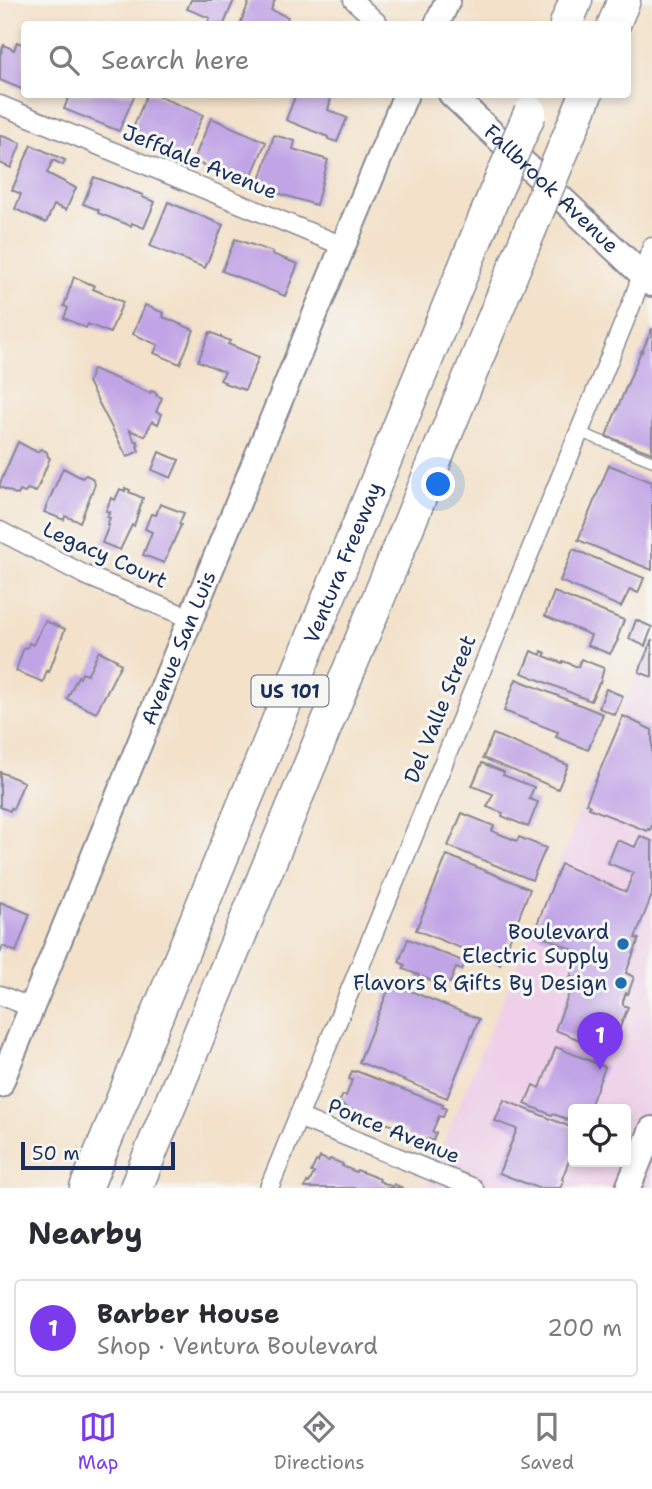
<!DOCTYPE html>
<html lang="en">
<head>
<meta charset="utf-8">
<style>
	body { margin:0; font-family:"Shantell Sans",sans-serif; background:#f2f2f3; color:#2b2b33 }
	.controls { position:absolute; right:21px; bottom:21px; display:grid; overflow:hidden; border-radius:7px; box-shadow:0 4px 10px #0003 }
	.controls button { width:63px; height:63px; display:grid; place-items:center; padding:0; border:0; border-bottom:2px solid #e1e1e2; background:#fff; color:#2b2b33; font:35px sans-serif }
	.scale { position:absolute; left:21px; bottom:18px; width:154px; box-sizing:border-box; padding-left:7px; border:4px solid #1b2f5e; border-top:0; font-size:19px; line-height:24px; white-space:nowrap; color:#1b2f5e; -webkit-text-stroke:5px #f6f6f2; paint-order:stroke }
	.you { position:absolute; left:439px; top:485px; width:24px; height:24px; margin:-18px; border:5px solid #fff; border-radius:50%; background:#1a73e8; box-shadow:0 0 0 10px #1a73e833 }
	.badge { display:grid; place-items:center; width:46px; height:46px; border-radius:50%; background:#7c3aed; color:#fff; font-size:23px; font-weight:700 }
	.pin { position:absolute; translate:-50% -58px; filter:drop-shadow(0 2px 4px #0008) }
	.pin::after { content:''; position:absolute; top:37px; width:24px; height:21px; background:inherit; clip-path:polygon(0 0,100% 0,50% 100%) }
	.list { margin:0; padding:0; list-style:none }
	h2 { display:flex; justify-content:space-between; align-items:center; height:91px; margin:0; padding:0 28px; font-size:30px }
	h2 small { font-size:23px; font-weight:400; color:#7c7c81 }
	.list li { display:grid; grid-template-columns:46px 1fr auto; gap:21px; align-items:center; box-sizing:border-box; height:98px; margin:0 14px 14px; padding:0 14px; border:2px solid #e1e1e2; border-radius:7px }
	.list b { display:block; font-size:26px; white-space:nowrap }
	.list p { margin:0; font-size:23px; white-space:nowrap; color:#7c7c81 }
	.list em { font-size:23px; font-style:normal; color:#7c7c81 }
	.icon { flex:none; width:38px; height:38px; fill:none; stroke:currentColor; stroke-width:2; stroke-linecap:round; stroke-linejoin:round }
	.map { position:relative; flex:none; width:652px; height:1188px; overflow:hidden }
	.search { position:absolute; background:#fff; box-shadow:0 4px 10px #0003; left:21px; right:21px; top:21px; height:77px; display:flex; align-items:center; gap:18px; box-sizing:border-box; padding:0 24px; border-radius:7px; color:#7c7c81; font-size:26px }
	.sheet { height:203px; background:#fff }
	nav { display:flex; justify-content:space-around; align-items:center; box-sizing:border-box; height:98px; border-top:2px solid #e1e1e2; background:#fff; font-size:19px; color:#7c7c81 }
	nav a { display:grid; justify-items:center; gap:4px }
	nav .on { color:#7c3aed }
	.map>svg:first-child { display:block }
</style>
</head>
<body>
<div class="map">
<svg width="652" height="1188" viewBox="0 0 652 1188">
	<rect width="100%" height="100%" fill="#f6f6f2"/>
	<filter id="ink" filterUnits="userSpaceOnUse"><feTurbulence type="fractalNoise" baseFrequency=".0143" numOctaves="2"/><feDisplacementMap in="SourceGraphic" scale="14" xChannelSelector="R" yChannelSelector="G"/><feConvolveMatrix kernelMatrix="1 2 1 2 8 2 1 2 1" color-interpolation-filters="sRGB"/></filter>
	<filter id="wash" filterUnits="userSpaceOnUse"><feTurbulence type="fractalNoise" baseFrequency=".00686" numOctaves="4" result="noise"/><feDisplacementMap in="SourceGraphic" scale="28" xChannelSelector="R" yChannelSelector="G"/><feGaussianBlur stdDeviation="1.57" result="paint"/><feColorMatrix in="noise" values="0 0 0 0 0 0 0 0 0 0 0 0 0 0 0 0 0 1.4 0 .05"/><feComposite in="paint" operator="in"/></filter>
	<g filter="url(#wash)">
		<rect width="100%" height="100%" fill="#f3e1c9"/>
		<!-- built -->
		<path fill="#eed0e8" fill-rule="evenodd" d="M652,635v553h-227l89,-216zM573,1109h53v53h-53z"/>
		<g id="blocks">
			<!-- building -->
			<path fill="#c1a4e6" d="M191,0h43l-10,24h-17l3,-6 -23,-9z
				M250,0h25l-4,10 17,7 -3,7h-45z
				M17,42l7,3v45l-24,-10v-25l4,-10 10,5z
				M70,94h65l-16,37 -55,-22z
				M147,94h6l50,21 -19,43 -54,-23z
				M296,94h36l-4,16 19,8 -10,24 -9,-3v-2l-42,-17z
				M211,118l55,24 -18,42 -55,-23z
				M0,135l21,8 -10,25 -11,-5z
				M274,135l21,6 -2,8 35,11 -12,45 -58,-18z
				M31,145l34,15 -2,5 -10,-5 -6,13 29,15 -10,22 -12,-5 -8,18 -31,-14 6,-15 -9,-4z
				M94,177l49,18 -1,2 13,5 -11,26 -12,-5 -1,3 -33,-13 1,-3 -16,-6z
				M168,202l55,23 -18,43 -55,-22z
				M235,239l38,13 -1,2 26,10 -13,32 -63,-25z
				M74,277l21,9 -2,3 30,13 -13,31 -22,-9 -2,4 -22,-10 4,-10 -4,-2z
				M145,305l19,8 -1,4 31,13 -14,34 -26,-11 4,-8 -25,-11z
				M652,328v125l-46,-17 35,-85 1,1z
				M210,332l20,9 -2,3 31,13 -14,33 -21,-7 1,-1 -5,-2 5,-8 -27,-11z
				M93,369l57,24 1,-2 6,2 -1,2 6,3 -6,14 6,2 -4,10 -6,-3 -7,15 -16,-6 6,12 2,-1 2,4 -2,1 2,5 -12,6 -39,-75z
				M18,442l19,10 4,-3 6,3 1,5 2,1 -14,34 -9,-3 -2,4 -5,-2 -2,4 -18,-8v-4z
				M159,452l20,8 -8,18 -19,-8z
				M609,465l43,17v88l-74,-30z
				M63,468l19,10 4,-3 6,3 3,6 -15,38 -15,-6 -1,4 -20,-8z
				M125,488l5,2 -1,2 14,6 -9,28 -2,-1 -12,25 -18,-7 7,-18 -2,-1 3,-6 -3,-1 3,-5 -4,-1 5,-13 4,2 5,-11 5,2z
				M160,504l24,9 -5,11 2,1 -17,38 -21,-8 9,-23 -7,-3 6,-15 5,1z
				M573,549l71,29 -6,15 -8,-4 -9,18 -61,-26z
				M554,592l70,28 -7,19 1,1 -8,14 -23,-9 4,-10 -46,-19z
				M636,620l16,7 -7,19 -16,-7z
				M45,621l20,8 -16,43 -2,-1 -4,11 -27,-11 8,-24 3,1 2,-5 4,2z
				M652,639v38l-13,-5z
				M99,651l18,9 -1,1 5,3 -25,49 -29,-14 11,-23 2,2 2,-5 5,2z
				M531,651l10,4 1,-4 4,2 -2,3 18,7 1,-2 15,6 3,-8 23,9 -4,15h-1l-8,18 -69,-28z
				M516,679l87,35 -15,36 -32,-13 2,-5 -54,-21z
				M606,689l17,7 -8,19 -16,-7z
				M623,716l29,14v95l-2,5 -2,-1 -1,2 -58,-23 1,-2 -4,-3z
				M493,734l75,31 -10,24 -75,-31z
				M482,763l22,9 -1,3 31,12 -5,12 9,3 -10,25 -26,-11 1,-3 -16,-6 6,-13 -21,-8z
				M0,772l24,10 -11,27 -2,-1 -1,3 -10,-4z
				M462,813l32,13 -2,5 25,10 2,-4 27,11 -14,32 -84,-34z
				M640,836l12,5v54l-17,43 4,1 -13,34 8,4 -6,17 -2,-1 -3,8v4l5,2 -18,45 -55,-22 20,-52 -5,-1 10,-24 -46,-21 27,-68 65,28 7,-19 -25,-10 9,-23 18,7z
				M447,855l83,34 -30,75 -84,-34z
				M0,902l30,12 -14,38 -13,-6 -3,8z
				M408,939l57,23 -3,8 -6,-2 -6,15 -8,-3 -2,4 -17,-7 -1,3 -4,-2 1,-3 -16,-6 2,-4 -6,-3z
				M391,983l88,36 -32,79 -88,-36z
				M556,1047l49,20 -16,42h-16v14l-7,-3 1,-1 -14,-5 -1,1 -27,-11 8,-19 7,3z
				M352,1071l3,1 1,-1 87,34 -1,2 4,2 -3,8 -4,-1 -7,16 4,1 -3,8 -4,-2v2l-8,-3 -1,2 -13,-5 1,-3 -46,-19 -1,2 -20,-10v-2l-2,-1 4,-7 3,1 6,-16 -3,-1z
				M504,1100l69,28v22l-11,29 2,1 -4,8h-22l-39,-15 18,-44 -22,-8z
				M320,1157l9,4 1,-2 13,5 -1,2 14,6 1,-2 23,9 -1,2 14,6 1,-3 9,4h-98l2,-6 2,1 5,-10 -3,-1 5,-11 2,1z"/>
		</g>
	</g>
	<g filter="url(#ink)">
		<use href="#blocks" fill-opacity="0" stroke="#878894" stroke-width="2"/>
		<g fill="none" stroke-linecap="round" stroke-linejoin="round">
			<defs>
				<path id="lane" d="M579,432l73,29"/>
				<path id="street" d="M353,0l26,24
					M0,105l343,141
					M0,531l85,44 107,44
					M0,995l32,13
					M298,1117l176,71
					M269,1188l363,-885 20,-56"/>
				<g id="secondary">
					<path d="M437,24l11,-24"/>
					<path id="s1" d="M451,94l201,190"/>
					<path id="s2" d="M0,1085l343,-839 63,-152"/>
					<path d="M628,1188l24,-59"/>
				</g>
				<g id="highway">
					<path d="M566,24l10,-24"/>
					<path d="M614,24l10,-24"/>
					<path d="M563,150l23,-56"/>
					<path id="s3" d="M86,1188l409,-995"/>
					<path d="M136,1188l393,-956"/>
				</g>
			</defs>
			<!-- lane casing -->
			<use href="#lane" stroke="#878894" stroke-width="12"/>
			<!-- street casing -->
			<use href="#street" stroke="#878894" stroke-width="21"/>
			<!-- secondary casing -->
			<use href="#secondary" stroke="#878894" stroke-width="28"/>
			<!-- highway casing -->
			<use href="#highway" stroke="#878894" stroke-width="35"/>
			<!-- lane -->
			<use href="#lane" stroke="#fff" stroke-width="9"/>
			<!-- street -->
			<use href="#street" stroke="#fff" stroke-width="18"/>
			<!-- secondary -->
			<use href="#secondary" stroke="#fff" stroke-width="24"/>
			<!-- highway -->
			<use href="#highway" stroke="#fff" stroke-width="32"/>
			<defs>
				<path id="highway-bridge" d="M495,193l35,-80
					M529,232l34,-82"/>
			</defs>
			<!-- highway-bridge casing -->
			<use href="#highway-bridge" stroke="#878894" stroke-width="35" stroke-linecap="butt"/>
			<!-- highway-bridge -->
			<use href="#highway-bridge" stroke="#fff" stroke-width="32"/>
		</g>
	</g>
	<!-- markers -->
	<g fill="#1f6fb2" stroke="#f6f6f2" stroke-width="2.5">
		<circle cx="623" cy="944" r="7"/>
		<circle cx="621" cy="983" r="7"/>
	</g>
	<g text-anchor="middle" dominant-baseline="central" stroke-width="6" stroke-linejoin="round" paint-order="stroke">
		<!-- shield labels -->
		<rect fill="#f6f6f2" stroke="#5d6b8a" stroke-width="2" x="251.5" y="675.5" width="77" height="31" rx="5"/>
		<g font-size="19" font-weight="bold" fill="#1b2f5e">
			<text x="290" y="691">US 101</text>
		</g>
		<!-- street labels -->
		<g font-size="21" fill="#1b2f5e" stroke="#f6f6f2">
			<text transform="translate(200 162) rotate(22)">Jeffdale Avenue</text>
			<text stroke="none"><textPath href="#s1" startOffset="138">Fallbrook Avenue</textPath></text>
			<text transform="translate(105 555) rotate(24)">Legacy Court</text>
			<text stroke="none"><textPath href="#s3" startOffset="676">Ventura Freeway</textPath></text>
			<text stroke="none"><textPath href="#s2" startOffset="472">Avenue San Luis</textPath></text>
			<text transform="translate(440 709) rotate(-68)">Del Valle Street</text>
			<text transform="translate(394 1131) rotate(22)">Ponce Avenue</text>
		</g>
		<!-- poi labels -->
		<g font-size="21" fill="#1b2f5e" stroke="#f6f6f2" text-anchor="end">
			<text x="609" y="932">Boulevard<tspan x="609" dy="24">Electric Supply</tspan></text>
			<text x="607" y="983">Flavors &amp; Gifts By Design</text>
		</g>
	</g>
</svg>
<div class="controls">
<button><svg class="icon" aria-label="locate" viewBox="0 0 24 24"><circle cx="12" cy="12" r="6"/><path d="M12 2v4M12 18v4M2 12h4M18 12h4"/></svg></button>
</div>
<div class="scale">50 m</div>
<div class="you"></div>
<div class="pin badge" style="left:600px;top:1070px">1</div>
<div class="search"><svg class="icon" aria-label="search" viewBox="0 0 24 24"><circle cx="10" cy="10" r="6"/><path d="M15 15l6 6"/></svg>Search here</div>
</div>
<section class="sheet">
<h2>Nearby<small></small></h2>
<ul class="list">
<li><span class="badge">1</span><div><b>Barber House</b><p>Shop · Ventura Boulevard</p></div><em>200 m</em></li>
</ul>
</section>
<nav>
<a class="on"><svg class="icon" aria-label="map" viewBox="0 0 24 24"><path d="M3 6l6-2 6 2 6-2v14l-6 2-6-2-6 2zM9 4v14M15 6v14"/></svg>Map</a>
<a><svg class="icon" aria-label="directions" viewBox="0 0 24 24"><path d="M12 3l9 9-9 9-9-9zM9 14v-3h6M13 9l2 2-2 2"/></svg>Directions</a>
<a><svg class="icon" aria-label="saved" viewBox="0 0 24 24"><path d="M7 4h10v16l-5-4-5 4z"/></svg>Saved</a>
</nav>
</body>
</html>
